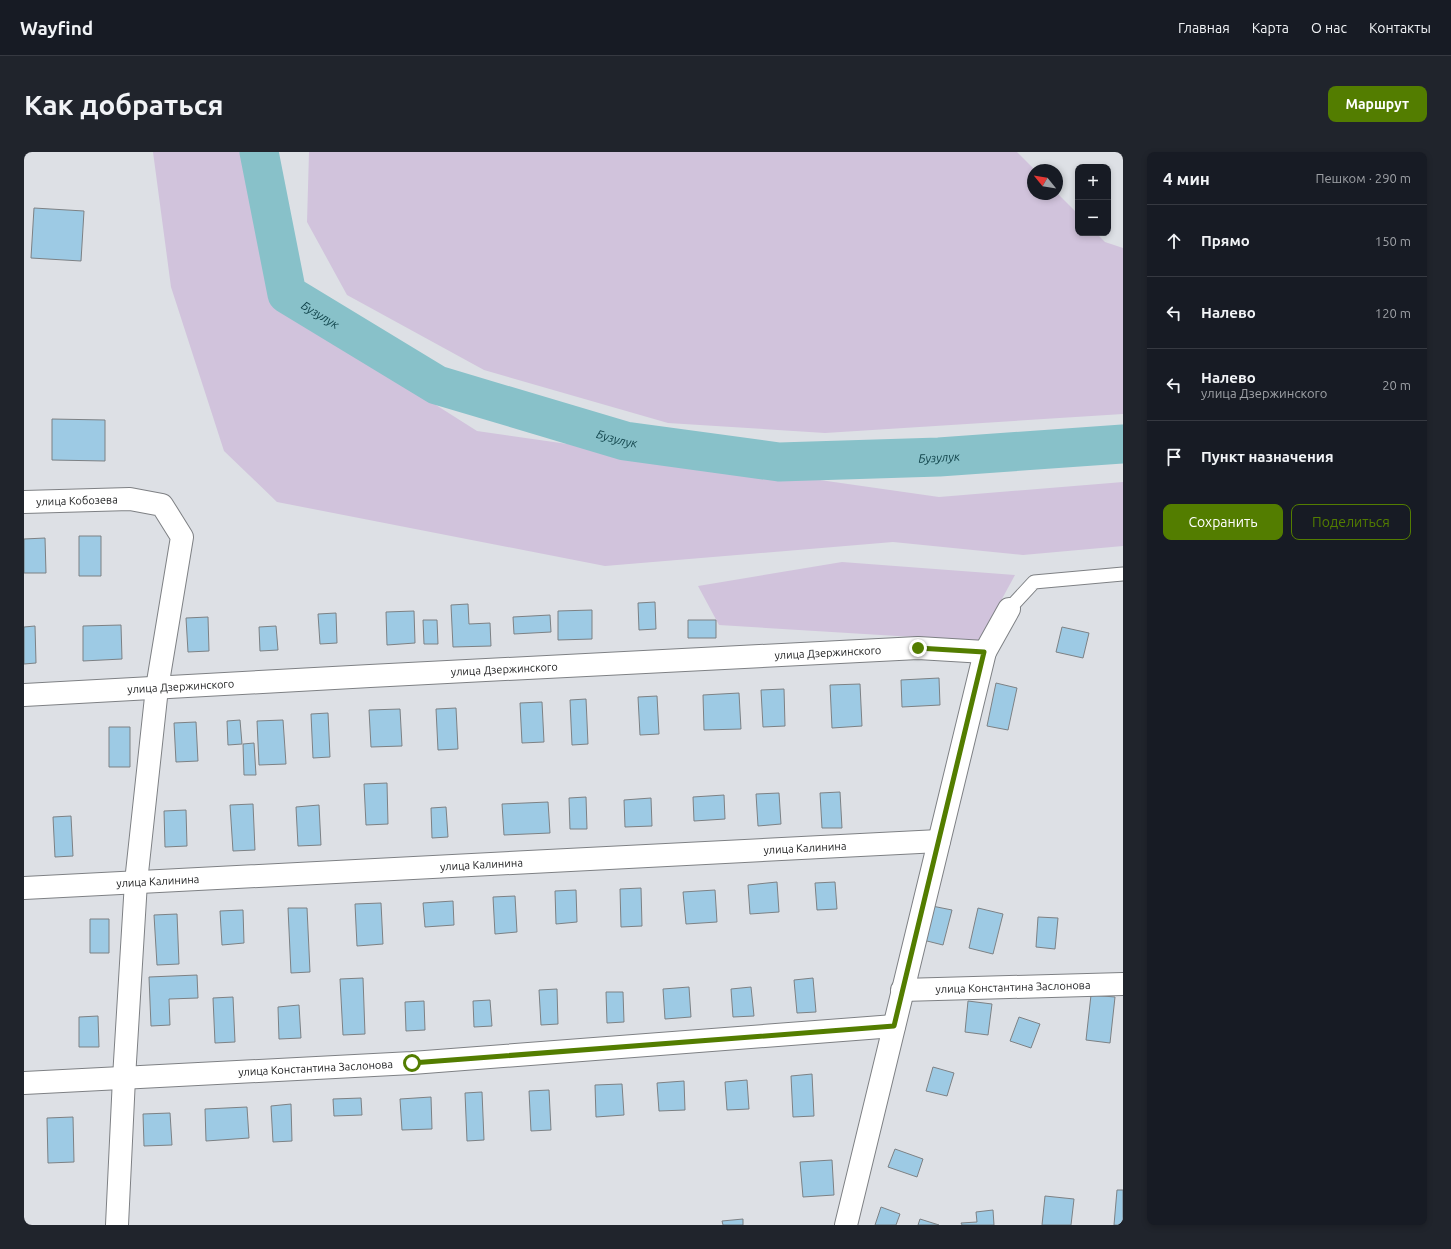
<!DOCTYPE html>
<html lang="ru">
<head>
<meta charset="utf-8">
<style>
	body { margin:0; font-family:Ubuntu,sans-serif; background:#20242c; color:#f1f3f6 }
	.controls { position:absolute; right:12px; top:12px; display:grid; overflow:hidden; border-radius:8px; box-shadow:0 2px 6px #0003 }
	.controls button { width:36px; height:36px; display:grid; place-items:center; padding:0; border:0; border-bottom:1px solid #363941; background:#171b24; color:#f1f3f6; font:20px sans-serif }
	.compass { position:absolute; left:1003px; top:12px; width:36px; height:36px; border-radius:50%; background:#171b24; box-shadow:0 2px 6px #0003; rotate:300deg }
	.stop { position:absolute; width:12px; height:12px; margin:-9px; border:3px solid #537d00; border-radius:50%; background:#fff }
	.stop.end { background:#537d00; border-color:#fff; box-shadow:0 1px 4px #0008 }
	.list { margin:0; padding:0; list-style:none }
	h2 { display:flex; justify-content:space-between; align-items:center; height:52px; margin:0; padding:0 16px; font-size:17px }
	h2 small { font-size:13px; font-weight:400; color:#9ea1a6 }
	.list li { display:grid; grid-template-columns:26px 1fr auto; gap:12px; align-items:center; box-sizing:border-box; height:72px; padding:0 16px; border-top:1px solid #363941 }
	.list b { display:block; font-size:15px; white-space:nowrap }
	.list p { margin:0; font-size:13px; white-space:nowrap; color:#9ea1a6 }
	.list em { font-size:13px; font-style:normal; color:#9ea1a6 }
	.actions { display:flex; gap:8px; padding:12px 16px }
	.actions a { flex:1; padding:9px 0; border:1px solid #537d00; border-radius:8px; text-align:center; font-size:14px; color:#537d00 }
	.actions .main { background:#537d00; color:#fff }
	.icon { flex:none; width:22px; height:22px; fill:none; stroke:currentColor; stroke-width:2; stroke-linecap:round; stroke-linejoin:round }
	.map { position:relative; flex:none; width:1099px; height:1073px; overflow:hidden; border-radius:8px }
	header { display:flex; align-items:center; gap:24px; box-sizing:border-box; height:56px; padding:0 20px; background:#171b24; border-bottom:1px solid #363941 }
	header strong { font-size:19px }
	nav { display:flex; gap:22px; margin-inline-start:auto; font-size:14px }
	.intro { display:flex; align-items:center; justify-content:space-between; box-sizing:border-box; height:96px; padding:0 24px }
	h1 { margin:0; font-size:28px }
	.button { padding:10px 18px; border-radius:8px; background:#537d00; color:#fff; font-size:14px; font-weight:700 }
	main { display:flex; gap:24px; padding:0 24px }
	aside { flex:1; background:#171b24; border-radius:8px; box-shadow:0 2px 6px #0003 }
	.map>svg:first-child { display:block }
</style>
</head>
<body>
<header>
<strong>Wayfind</strong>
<nav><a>Главная</a><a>Карта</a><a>О нас</a><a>Контакты</a></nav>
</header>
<div class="intro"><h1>Как добраться</h1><a class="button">Маршрут</a></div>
<main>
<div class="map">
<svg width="1099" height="1073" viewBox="0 0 1099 1073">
	<rect width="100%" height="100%" fill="#dde0e5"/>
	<!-- green -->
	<path fill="#d1c3dc" d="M129,0h87l35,151 202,128 462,66 184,-15v64l-100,9 -130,-13 -288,24 -328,-64 -53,-51 -53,-164z
		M285,0h708l18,18h-2v24h24v-1l21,21v19h18l9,9 18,6v166l-298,19 -157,-10 -184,-53 -137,-75 -40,-73z
		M818,410l173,13 -36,66 -260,-16 -21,-39z"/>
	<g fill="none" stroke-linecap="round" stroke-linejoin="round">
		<!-- river -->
		<path stroke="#88c1c9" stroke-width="39" id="s1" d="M235,0l28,142 150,91 188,56 154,21 160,-5 184,-13"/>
	</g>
	<!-- building -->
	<path fill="#9dcae4" stroke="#7d8184" d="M10,56l50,3 -3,50 -50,-3z
		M28,267l53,1v41l-53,-1z
		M55,384h22v40h-22z
		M21,386l1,35h-22v-34z
		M631,450l1,27 -17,1 -1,-27z
		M444,452l1,20 21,-1 1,23 -38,1 -2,-42z
		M568,458v29l-34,1v-29z
		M390,459l1,32 -28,2 -1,-33z
		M312,461l1,30 -17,1 -2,-30z
		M526,463l1,17 -37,2 -1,-17z
		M184,465l1,34 -21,1 -2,-34z
		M399,468h14l1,24h-14z
		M664,468h28v18h-28z
		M97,473l1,34 -39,2v-35z
		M11,474l1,37 -12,1v-37z
		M252,474l2,24 -18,1 -1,-24z
		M1038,475l27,6 -6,25 -27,-6z
		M915,526l1,27 -38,2 -1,-27z
		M972,531l21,5 -9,42 -21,-4z
		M836,532l2,42 -30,2 -2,-43z
		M760,537l1,37 -22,1 -2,-37z
		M715,541l2,36 -37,1 -1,-35z
		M633,544l2,38 -19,1 -2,-38z
		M562,547l2,45 -16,1 -2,-45z
		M518,550l2,40 -22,1 -2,-40z
		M432,556l2,41 -20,1 -2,-41z
		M376,557l2,37 -31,1 -2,-37z
		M304,561l2,44 -17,1 -2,-44z
		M216,568l2,24 -14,1 -1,-24z
		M259,568l3,44 -27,1 -2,-44z
		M172,570l2,39 -22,1 -2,-39z
		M85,575h21v40h-21z
		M230,591l2,32h-12l-1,-31z
		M363,631l1,41 -22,1 -2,-41z
		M816,640l2,36h-20l-2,-35z
		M755,641l2,31 -23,2 -2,-32z
		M700,643l1,24 -31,2 -1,-24z
		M562,645l1,32h-17l-1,-31z
		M627,646l1,28 -27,1 -1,-27z
		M524,650l2,31 -46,2 -2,-31z
		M229,652l2,46 -22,1 -3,-46z
		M295,653l2,40 -23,1 -2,-39z
		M422,655l2,30 -16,1 -1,-30z
		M162,658l1,36 -22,1 -1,-36z
		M47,664l2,40 -18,1 -2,-40z
		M753,730l2,30 -29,2 -2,-29z
		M811,730l2,27 -20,1 -2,-27z
		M617,736l1,38 -21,1 -1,-38z
		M552,738l1,32 -21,2 -1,-33z
		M691,738l2,32 -31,2 -3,-32z
		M491,744l2,36 -22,2 -2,-37z
		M429,749l1,24 -29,2 -2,-24z
		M357,751l2,41 -26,2 -2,-42z
		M908,754l20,4 -9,35 -20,-5z
		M264,756h19l3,64 -19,1z
		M954,756l25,6 -10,40 -24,-6z
		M219,758l1,33 -22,2 -2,-34z
		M153,762l2,50 -22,1 -3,-50z
		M1014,765l20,1 -3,31 -19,-2z
		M66,767h19v34h-19z
		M173,823l1,23 -29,1 1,26 -19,1 -2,-49z
		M339,826l2,56 -22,1 -3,-56z
		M789,826l3,34 -19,1 -3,-33z
		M665,835l2,30 -26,2 -2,-30z
		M727,835l3,29 -21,1 -2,-28z
		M533,837l1,35 -17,1 -2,-35z
		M582,840h17l1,30 -17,1z
		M1067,843l24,2 -5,46 -24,-3z
		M209,845l2,45 -20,1 -2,-45z
		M466,848l2,26 -18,1 -1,-26z
		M400,849l1,29 -19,1 -1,-29z
		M944,849l24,3 -4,31 -23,-3z
		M275,853l2,33 -22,1 -1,-32z
		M74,864l1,31h-20v-30z
		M995,865l21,7 -9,24 -21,-7z
		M909,915l21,6 -7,23 -21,-5z
		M788,922l2,42 -21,1 -2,-41z
		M723,928l2,29 -22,1 -2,-28z
		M660,929l1,29 -26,1 -2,-28z
		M598,932l2,31 -28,2 -1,-32z
		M525,938l2,40 -20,1 -2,-40z
		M458,940l2,48 -17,1 -2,-48z
		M407,945l1,32 -30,1 -2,-31z
		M337,946l1,17 -28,1 -1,-17z
		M267,952l1,37 -19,1 -2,-36z
		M223,955l2,31 -43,3 -1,-32z
		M146,961l2,32 -28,1 -1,-32z
		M49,965l1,45 -26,1 -1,-45z
		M871,997l28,10 -6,18 -29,-10z
		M808,1008l2,35 -31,2 -3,-35z
		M1093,1038h6v35h-9z
		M1021,1044l29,3 -3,26h-29z
		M857,1055l19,7 -4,11h-21z
		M969,1058l1,15h-32l-1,-2 16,-1 -1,-10z
		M719,1067v6h-20l-1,-4z
		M896,1067l19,6h-21z"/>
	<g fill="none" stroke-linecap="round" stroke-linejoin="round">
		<defs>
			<path id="service" d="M985,457l25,-27 89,-8"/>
			<g id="minor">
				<path id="s2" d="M0,350l106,-3 32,6 20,32 -25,151 -21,194 -12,196 -7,147"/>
				<path id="s3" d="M0,543l346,-19 548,-28 67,4"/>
				<path id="s4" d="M0,736l915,-47"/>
				<path id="s5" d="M878,838l221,-6"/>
				<path id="s6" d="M0,931l388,-20 482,-37"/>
				<path d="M822,1073l139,-573 24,-43"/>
			</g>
		</defs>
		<!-- service casing -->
		<use href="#service" stroke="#7e8084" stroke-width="15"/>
		<!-- minor casing -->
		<use href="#minor" stroke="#7e8084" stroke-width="24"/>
		<!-- service -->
		<use href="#service" stroke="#fff" stroke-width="13"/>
		<!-- minor -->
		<use href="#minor" stroke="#fff" stroke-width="22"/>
	</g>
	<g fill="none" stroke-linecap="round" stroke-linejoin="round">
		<!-- route -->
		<path stroke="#537d00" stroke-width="5" d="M388,911l482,-37 90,-374 -66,-4"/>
	</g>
	<g text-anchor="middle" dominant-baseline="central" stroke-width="3" stroke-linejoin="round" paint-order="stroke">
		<!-- street labels -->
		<g font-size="11" fill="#222324" stroke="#ebeef2">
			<text stroke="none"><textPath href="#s2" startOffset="53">улица Кобозева</textPath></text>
			<text stroke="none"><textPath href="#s3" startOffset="805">улица Дзержинского</textPath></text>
			<text stroke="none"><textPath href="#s3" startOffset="481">улица Дзержинского</textPath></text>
			<text stroke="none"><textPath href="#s3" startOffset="157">улица Дзержинского</textPath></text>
			<text stroke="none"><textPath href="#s4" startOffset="782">улица Калинина</textPath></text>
			<text stroke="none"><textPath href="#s4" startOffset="458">улица Калинина</textPath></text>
			<text stroke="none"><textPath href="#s4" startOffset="134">улица Калинина</textPath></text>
			<text stroke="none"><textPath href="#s5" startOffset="111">улица Константина Заслонова</textPath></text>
			<text stroke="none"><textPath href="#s6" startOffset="292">улица Константина Заслонова</textPath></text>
		</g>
		<!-- water labels -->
		<g font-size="12" font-style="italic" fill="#12454c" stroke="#ebeef2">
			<text stroke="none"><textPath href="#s1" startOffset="184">Бузулук</textPath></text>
			<text stroke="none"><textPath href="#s1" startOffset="508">Бузулук</textPath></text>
			<text stroke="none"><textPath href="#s1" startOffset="832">Бузулук</textPath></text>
		</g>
	</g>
</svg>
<div class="controls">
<button>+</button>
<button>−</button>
</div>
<svg class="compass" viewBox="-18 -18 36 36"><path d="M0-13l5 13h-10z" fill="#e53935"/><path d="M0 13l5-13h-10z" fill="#9ea1a6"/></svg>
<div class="stop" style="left:388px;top:911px"></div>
<div class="stop end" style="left:894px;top:496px"></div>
</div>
<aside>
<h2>4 мин<small>Пешком · 290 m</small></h2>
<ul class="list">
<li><svg class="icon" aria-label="ahead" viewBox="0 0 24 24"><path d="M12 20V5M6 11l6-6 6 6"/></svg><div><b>Прямо</b></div><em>150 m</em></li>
<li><svg class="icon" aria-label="left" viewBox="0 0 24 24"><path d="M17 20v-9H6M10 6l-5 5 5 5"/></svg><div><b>Налево</b></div><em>120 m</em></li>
<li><svg class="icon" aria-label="left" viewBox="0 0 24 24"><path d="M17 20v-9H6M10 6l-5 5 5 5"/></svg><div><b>Налево</b><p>улица Дзержинского</p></div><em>20 m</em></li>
<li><svg class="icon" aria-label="arrive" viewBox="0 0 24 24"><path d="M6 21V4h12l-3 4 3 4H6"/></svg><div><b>Пункт назначения</b></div></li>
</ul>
<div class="actions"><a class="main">Сохранить</a><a>Поделиться</a></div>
</aside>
</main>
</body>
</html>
